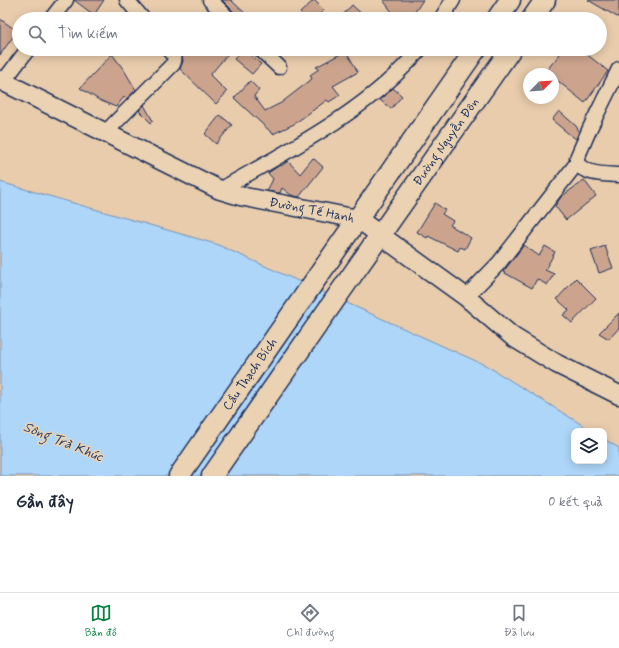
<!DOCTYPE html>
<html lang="vi">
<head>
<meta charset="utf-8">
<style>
	body { margin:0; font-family:Mynerve,sans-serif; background:#f2f2f3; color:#1f2937 }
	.controls { position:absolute; right:12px; bottom:12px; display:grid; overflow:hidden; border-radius:8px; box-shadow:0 2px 10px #0003 }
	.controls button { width:36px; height:36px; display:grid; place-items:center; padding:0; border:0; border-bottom:1px solid #e0e1e3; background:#fff; color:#1f2937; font:20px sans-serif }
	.compass { position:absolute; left:523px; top:68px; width:36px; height:36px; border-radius:50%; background:#fff; box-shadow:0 2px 10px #0003; rotate:65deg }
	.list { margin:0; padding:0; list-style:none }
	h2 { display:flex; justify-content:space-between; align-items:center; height:52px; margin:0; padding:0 16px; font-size:17px }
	h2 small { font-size:13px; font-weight:400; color:#747a83 }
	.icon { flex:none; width:22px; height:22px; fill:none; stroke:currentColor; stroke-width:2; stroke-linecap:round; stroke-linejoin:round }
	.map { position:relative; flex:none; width:619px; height:476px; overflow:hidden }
	.search { position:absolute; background:#fff; box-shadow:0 2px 10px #0003; left:12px; right:12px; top:12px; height:44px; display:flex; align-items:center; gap:10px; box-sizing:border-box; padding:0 14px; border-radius:22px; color:#747a83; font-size:15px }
	.sheet { height:116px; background:#fff }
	nav { display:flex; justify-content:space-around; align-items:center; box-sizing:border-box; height:56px; border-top:1px solid #e0e1e3; background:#fff; font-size:11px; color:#747a83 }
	nav a { display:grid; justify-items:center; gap:2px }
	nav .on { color:#0b8043 }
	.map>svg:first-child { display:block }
</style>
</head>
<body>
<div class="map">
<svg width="619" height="476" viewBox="0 0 619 476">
	<rect width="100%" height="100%" fill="#e9ccac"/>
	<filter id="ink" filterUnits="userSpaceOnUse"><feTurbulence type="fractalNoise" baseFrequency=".025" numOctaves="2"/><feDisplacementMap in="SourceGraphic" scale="8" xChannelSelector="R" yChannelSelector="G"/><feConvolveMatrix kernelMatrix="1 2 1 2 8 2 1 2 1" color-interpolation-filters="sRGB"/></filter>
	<g filter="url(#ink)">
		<!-- water -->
		<path fill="#aed6f8" stroke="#7393ba" d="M0,182l216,62 271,122 105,65h-18v30h30v-22l15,9v28h-619z"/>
		<!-- building -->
		<path fill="#cca48e" stroke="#1b2f5e" d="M74,0h30l-10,15z
			M222,0h9l20,19h-14v-3l-2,-3z
			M314,0l10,10 -9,9h-9l-6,-6z
			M383,0h40l-13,19h-23l5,-7z
			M588,0h31v18z
			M352,5l15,14h-28z
			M0,19l17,12 -17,24z
			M188,49h44l-22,26 17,17 -11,12 -36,-35 3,-8 -1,-7z
			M243,49l18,15 -9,10 -18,-15z
			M564,49h16l28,22 -23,32 -32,-26v-3h-3l-4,-3z
			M346,51l12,21 -25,14 7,9 -11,7 -2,-2 -33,24 -21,10 -39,-36 16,-17 9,9 -5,6 11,15 16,-8 31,-24 -2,-4 9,-6 -3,-2z
			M112,54l12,16 12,20 -10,9 -2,-2 -8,10 -17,-7 -19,-12z
			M393,88l9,8 -11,13 -11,-9z
			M144,105l9,16 -2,2 -12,-12z
			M559,111l17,15 3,5 -3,8 -7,-5 -17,-14z
			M220,115l12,10 -16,19 -11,-10z
			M313,158l10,9 -24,30 -8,-2 -9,-7 -2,5 -13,-2 6,-12 -5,-6 12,-8 1,1 7,-5 12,13z
			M584,180l12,16 -30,24 -11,-14 6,-9z
			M435,203l10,7 -3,4 11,7 -3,4 21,13 -6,11 -5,-2 -2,4 -30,-15 -1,2 -10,-6z
			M524,245l15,11 6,-10 10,6 -10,18 9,4 -7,11 -10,-6 -5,9 -29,-16z
			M605,246l8,22 -14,5 -8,-22z
			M576,278l20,20 -24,25 -9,-8 6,-5 -12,-11z
			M619,313v15l-10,11 -10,-6z"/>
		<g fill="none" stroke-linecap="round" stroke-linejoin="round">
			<defs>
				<path id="minor" d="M127,0l16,19
					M210,0l19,19
					M51,19l15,-19
					M441,19l12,-19
					M260,49l19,18
					M3,82l25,-33
					M105,133l68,-69c3,-7 1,-9 -4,-15
					M577,163c8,12 29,11 42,12
					M220,190c69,-40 148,-79 200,-141
					M466,297l33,-34 78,-100v-5l13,-30 29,-59"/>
				<g id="tertiary">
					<path id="s1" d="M0,80l220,110 20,6 118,23 108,78 47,40 44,27 62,31"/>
				</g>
				<g id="secondary">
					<path d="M497,19l13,-19"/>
					<path d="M532,19l13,-19"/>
					<path id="s2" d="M179,476l297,-427"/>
					<path id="s3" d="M212,476l131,-188 168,-239"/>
				</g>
			</defs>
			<!-- minor casing -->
			<use href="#minor" stroke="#1b2f5e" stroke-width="17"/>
			<!-- tertiary casing -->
			<use href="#tertiary" stroke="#1b2f5e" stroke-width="21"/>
			<!-- secondary casing -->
			<use href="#secondary" stroke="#1b2f5e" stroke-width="23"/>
			<!-- minor -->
			<use href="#minor" stroke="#ead2b2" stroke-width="14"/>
			<!-- tertiary -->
			<use href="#tertiary" stroke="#ead2b2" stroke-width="18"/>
			<!-- secondary -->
			<use href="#secondary" stroke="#ead2b2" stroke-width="20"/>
		</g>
	</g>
	<g text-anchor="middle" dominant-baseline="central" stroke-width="3" stroke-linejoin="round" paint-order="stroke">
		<!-- street labels -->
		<g font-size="13" fill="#1b2f5e" stroke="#ead2b2">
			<text stroke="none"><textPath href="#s3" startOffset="408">Đường Nguyễn Đôn</textPath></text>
			<text stroke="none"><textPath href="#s1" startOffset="340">Đường Tế Hanh</textPath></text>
			<text stroke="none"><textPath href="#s2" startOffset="124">Cầu Thạch Bích</textPath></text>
		</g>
		<!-- water labels -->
		<g font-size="14" font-style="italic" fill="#2a406d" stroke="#ead2b2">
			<text transform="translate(63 442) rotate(22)">Sông Trà Khúc</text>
		</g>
	</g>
</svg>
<div class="controls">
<button><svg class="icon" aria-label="layers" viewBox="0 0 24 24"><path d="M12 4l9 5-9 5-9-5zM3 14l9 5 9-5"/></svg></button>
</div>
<svg class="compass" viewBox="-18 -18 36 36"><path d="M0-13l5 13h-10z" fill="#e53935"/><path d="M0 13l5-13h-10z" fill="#747a83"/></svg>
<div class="search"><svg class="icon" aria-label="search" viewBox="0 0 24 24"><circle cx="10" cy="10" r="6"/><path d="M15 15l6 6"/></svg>Tìm kiếm</div>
</div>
<section class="sheet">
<h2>Gần đây<small>0 kết quả</small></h2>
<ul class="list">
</ul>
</section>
<nav>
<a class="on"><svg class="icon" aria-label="map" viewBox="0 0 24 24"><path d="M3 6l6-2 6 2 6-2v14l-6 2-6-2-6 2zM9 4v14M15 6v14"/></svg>Bản đồ</a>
<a><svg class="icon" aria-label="directions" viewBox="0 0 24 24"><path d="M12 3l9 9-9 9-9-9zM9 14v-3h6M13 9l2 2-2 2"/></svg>Chỉ đường</a>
<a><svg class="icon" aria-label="saved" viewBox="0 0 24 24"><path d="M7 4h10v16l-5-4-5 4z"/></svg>Đã lưu</a>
</nav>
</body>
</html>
